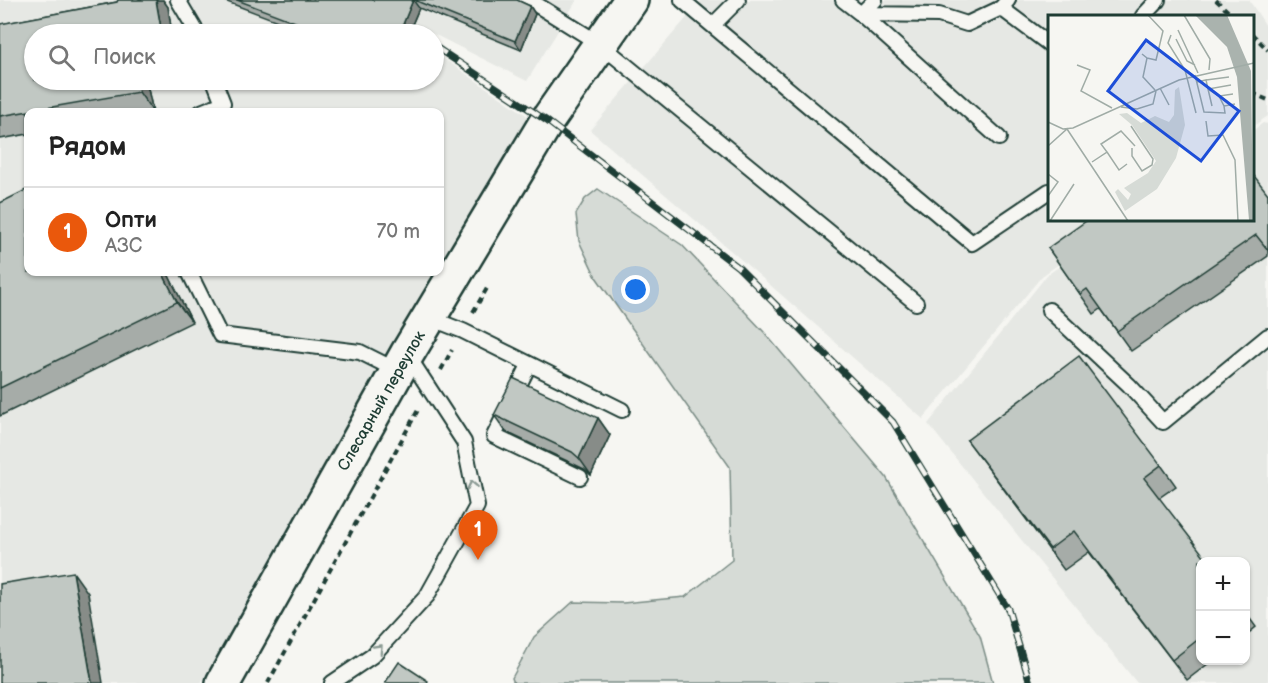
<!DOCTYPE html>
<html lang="ru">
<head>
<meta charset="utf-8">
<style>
	body { margin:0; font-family:"Balsamiq Sans",sans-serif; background:#f6f6f6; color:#222 }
	.controls { position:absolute; right:18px; bottom:18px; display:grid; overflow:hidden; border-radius:12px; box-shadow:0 2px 4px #0004 }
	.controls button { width:54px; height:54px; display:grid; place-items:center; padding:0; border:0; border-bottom:2px solid #e0e0e0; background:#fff; color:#222; font:30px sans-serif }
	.you { position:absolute; left:636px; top:290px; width:21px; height:21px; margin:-15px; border:4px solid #fff; border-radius:50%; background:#1a73e8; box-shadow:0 0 0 9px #1a73e833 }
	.badge { display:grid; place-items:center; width:39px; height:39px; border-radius:50%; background:#ea580c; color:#fff; font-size:20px; font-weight:700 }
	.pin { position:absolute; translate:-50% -50px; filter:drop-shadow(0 2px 3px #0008) }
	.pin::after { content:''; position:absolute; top:32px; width:21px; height:18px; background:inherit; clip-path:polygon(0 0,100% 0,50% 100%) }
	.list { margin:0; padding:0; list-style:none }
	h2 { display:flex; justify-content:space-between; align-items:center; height:78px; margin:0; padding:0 24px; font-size:26px }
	h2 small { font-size:20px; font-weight:400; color:#767676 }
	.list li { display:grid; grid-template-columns:39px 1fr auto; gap:18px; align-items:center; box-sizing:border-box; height:90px; padding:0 24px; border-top:2px solid #e0e0e0 }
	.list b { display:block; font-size:22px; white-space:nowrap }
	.list p { margin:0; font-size:20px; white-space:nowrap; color:#767676 }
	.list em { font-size:20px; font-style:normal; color:#767676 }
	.icon { flex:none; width:33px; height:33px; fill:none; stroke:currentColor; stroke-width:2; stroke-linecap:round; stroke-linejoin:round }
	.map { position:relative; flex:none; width:1268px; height:683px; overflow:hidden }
	.search { position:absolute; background:#fff; box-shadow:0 2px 4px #0004; left:24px; top:24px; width:420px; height:66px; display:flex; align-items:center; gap:15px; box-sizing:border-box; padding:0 21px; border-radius:33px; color:#767676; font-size:22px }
	.panel { position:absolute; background:#fff; box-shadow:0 2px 4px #0004; left:24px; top:108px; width:420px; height:168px; border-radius:12px }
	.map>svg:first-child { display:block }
</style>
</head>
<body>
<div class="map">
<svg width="1268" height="683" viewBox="0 0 1268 683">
	<rect width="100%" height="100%" fill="#f6f6f2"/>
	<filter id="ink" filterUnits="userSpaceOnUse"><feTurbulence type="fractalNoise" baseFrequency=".0167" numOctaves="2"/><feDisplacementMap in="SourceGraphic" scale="12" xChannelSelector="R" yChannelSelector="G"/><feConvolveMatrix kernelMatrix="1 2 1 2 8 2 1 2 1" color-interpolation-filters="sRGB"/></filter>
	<g filter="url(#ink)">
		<!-- built -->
		<path fill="#e6e8e4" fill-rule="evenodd" d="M0,0h324l84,34h-374v46h400v-28l95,65 -89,148v-153h-412v160h408l-36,60 -199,351h-201z
			M366,0h211l-50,81z
			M702,0h547l19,29v87l-16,11v-111h-203v203h73l-80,57 -119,143 -186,-163 -147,-126z
			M1263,123l5,1v559h-131l-209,-259 119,-149 80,-56h125v-88zM1200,562h46v98h-46z"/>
		<!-- green -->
		<path fill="#d6dbd6" stroke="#7a8c85" stroke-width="1.5" d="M598,189l84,56 82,87 122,145 94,159 13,47h-479l-2,-5 22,-41 39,-35 50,1 62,-6 47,-37 -2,-93 -134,-190 -17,-36 -3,-27 9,-15z"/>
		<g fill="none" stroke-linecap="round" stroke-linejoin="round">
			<defs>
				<path id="lane" d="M178,0l20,34
					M525,0l9,3 66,41 316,259
					M682,0l290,243 77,-52
					M843,0l18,14 78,1 28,9 34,-16
					M875,0l-14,14 138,124
					M1008,0l-7,8 48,36
					M1143,16l15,-16
					M713,25l25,-25
					M201,112l22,-9 -9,-23
					M189,272l31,63 140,17 38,19
					M1049,310l80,75 34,37 105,-86
					M430,318l33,13 159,79
					M529,365l-35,71 86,41
					M332,683l40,-27 55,-60 50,-90 -13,-64 -56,-86"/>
				<path id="secondary" d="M223,683l184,-329 140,-233 84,-121"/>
			</defs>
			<!-- lane casing -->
			<use href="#lane" stroke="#1f3d34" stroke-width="18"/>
			<!-- secondary casing -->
			<use href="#secondary" stroke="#1f3d34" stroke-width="38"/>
			<!-- path -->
			<path stroke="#1f3d34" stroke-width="4" stroke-dasharray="6 4.5" stroke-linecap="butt" d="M1216,0l17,16
				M1252,34l16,16
				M1252,93l16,7
				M473,312l16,-27
				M441,370l11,-20
				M268,683l150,-273"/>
			<!-- lane -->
			<use href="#lane" stroke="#f6f6f2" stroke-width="14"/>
			<!-- secondary -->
			<use href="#secondary" stroke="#f6f6f2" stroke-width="33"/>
			<defs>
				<path id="rail" d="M396,22l21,12
					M434,46l113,75 191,146 155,155 115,187 22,74"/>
			</defs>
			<!-- rail casing -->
			<use href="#rail" stroke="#1f3d34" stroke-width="7"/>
			<!-- rail -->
			<use href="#rail" stroke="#f6f6f2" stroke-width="4.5" stroke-dasharray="14" stroke-linecap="butt"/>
		</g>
		<!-- wall -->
		<path fill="#a6aca8" stroke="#1f3d34" stroke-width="1.5" d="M118,0h45l5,7 4,27h-138l112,46 7,32h-125v22l-28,5v-115l117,-22z
			M222,0h295l13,6 5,8 -14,36 -102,-42 -11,26h-96z
			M1268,194v62l-137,95 -30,-42 -7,5 -46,-66z
			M0,203l167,69 25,50 -192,94z
			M494,415l104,3 12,17 -19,40 -7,-6 -78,-37z
			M967,440l194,25 15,21 -17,12 41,63v99h13l-26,20 -98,-128 -25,18z
			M1245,612l11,15 -11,9z"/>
		<!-- shaded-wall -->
		<path fill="#878c88" stroke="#1f3d34" stroke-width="1.5" d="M156,0h7l5,7 4,27h-10z
			M413,0l6,8 -11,26h-9z
			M530,6l5,8 -14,36 -6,-9z
			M136,80h10l7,32 -14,-20z
			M162,272h5l25,50 -15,-20z
			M598,418l12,17 -19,40 -12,-17z
			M73,572l15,21 15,90h-11z"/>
		<!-- building -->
		<path fill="#c1c8c3" stroke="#1f3d34" stroke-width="1.5" d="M118,0h38l6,34h-128v46h102l3,12 -139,24v-92l117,-22z
			M237,0h176l-14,34h-72z
			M414,0h103l13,6 -15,35z
			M1251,172l17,22v56l-12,-15 -139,96 -30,-42 -7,5 -32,-46 41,-29h162z
			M28,189v83h134l15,30 -177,86v-185z
			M1079,356l82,109 -17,13 64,83h-8v77l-28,22 -98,-129 -24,18 -83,-109z
			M513,378l85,40 -19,40 -7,-6 -78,-37z
			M73,572l19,111h-92v-99z
			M399,662l29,19 -1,2h-42z"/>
		<!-- one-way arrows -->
		<defs><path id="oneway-chevron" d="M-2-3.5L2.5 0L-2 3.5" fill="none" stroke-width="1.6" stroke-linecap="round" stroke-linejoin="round" transform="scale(1.5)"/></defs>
		<g stroke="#8a9a93">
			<use href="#oneway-chevron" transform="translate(472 485) rotate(-101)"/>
			<use href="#oneway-chevron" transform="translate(379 648) rotate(-47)"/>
		</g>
	</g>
	<g text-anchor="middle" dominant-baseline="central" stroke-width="4.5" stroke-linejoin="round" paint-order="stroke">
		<!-- street labels -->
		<g font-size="16" fill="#1f3d34" stroke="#f6f6f2">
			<text transform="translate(382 401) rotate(-60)">Слесарный переулок</text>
		</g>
	</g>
	<!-- overview -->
	<g transform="translate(1048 15)">
		<rect width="206" height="206" fill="#f6f6f2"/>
		<path d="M131,72l6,38 -9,33 -19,31 -32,22 -10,-19 3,-3 10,11 3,-6 -7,-6 24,-15 8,-12 -24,-36 -13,-11 8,-1 14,10 14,-7 14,6 5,-7 1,-25z" fill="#d6dbd6"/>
		<path d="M147,0h32l24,56 2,149h-4l-12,-143 -10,-30z" fill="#aab3ae"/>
		<path fill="none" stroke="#a0aca6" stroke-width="1.5" d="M136,0l26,44 -1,11M130,15l20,43M123,20l-3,8 17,27 11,43M128,24l11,22 8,4M94,39l5,4 -4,19 12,13M99,43l9,2 7,-29 -15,-16M29,50l13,5 -9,21 31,17M147,60l9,37 21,1 -1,-7 11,-2M158,65l23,-3M149,67l9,-2 2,9 11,7M112,73l9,17M164,91l-4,-17 23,-4M176,91l-5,-10 14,-2M73,92l16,2 16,-5 3,-13M158,106l2,15 15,-1 12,25 3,61M0,107l15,7 10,-1 106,-48 75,-17M83,111l22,33 -1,6 -10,6 -10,-15v-8M0,131l19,-17 61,92M59,137l12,18 8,-6M44,147l15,-10 -6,-8 20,-13 14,15M0,159l10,8 -10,14M2,206l24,-37"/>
		<path fill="#1d4ed8" fill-opacity="0.15" stroke="#1d4ed8" stroke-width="3" d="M98,25l93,71 -38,50 -93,-70z"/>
		<rect width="206" height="206" fill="none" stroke="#1f3d34" stroke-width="3"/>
	</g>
</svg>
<div class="controls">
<button>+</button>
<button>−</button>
</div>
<div class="you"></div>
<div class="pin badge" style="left:478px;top:560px">1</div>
<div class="search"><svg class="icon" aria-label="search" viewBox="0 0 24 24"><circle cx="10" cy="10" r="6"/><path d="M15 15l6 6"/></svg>Поиск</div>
<section class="panel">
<h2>Рядом<small></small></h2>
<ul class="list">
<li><span class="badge">1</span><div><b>Опти</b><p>АЗС</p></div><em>70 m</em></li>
</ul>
</section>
</div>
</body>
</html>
